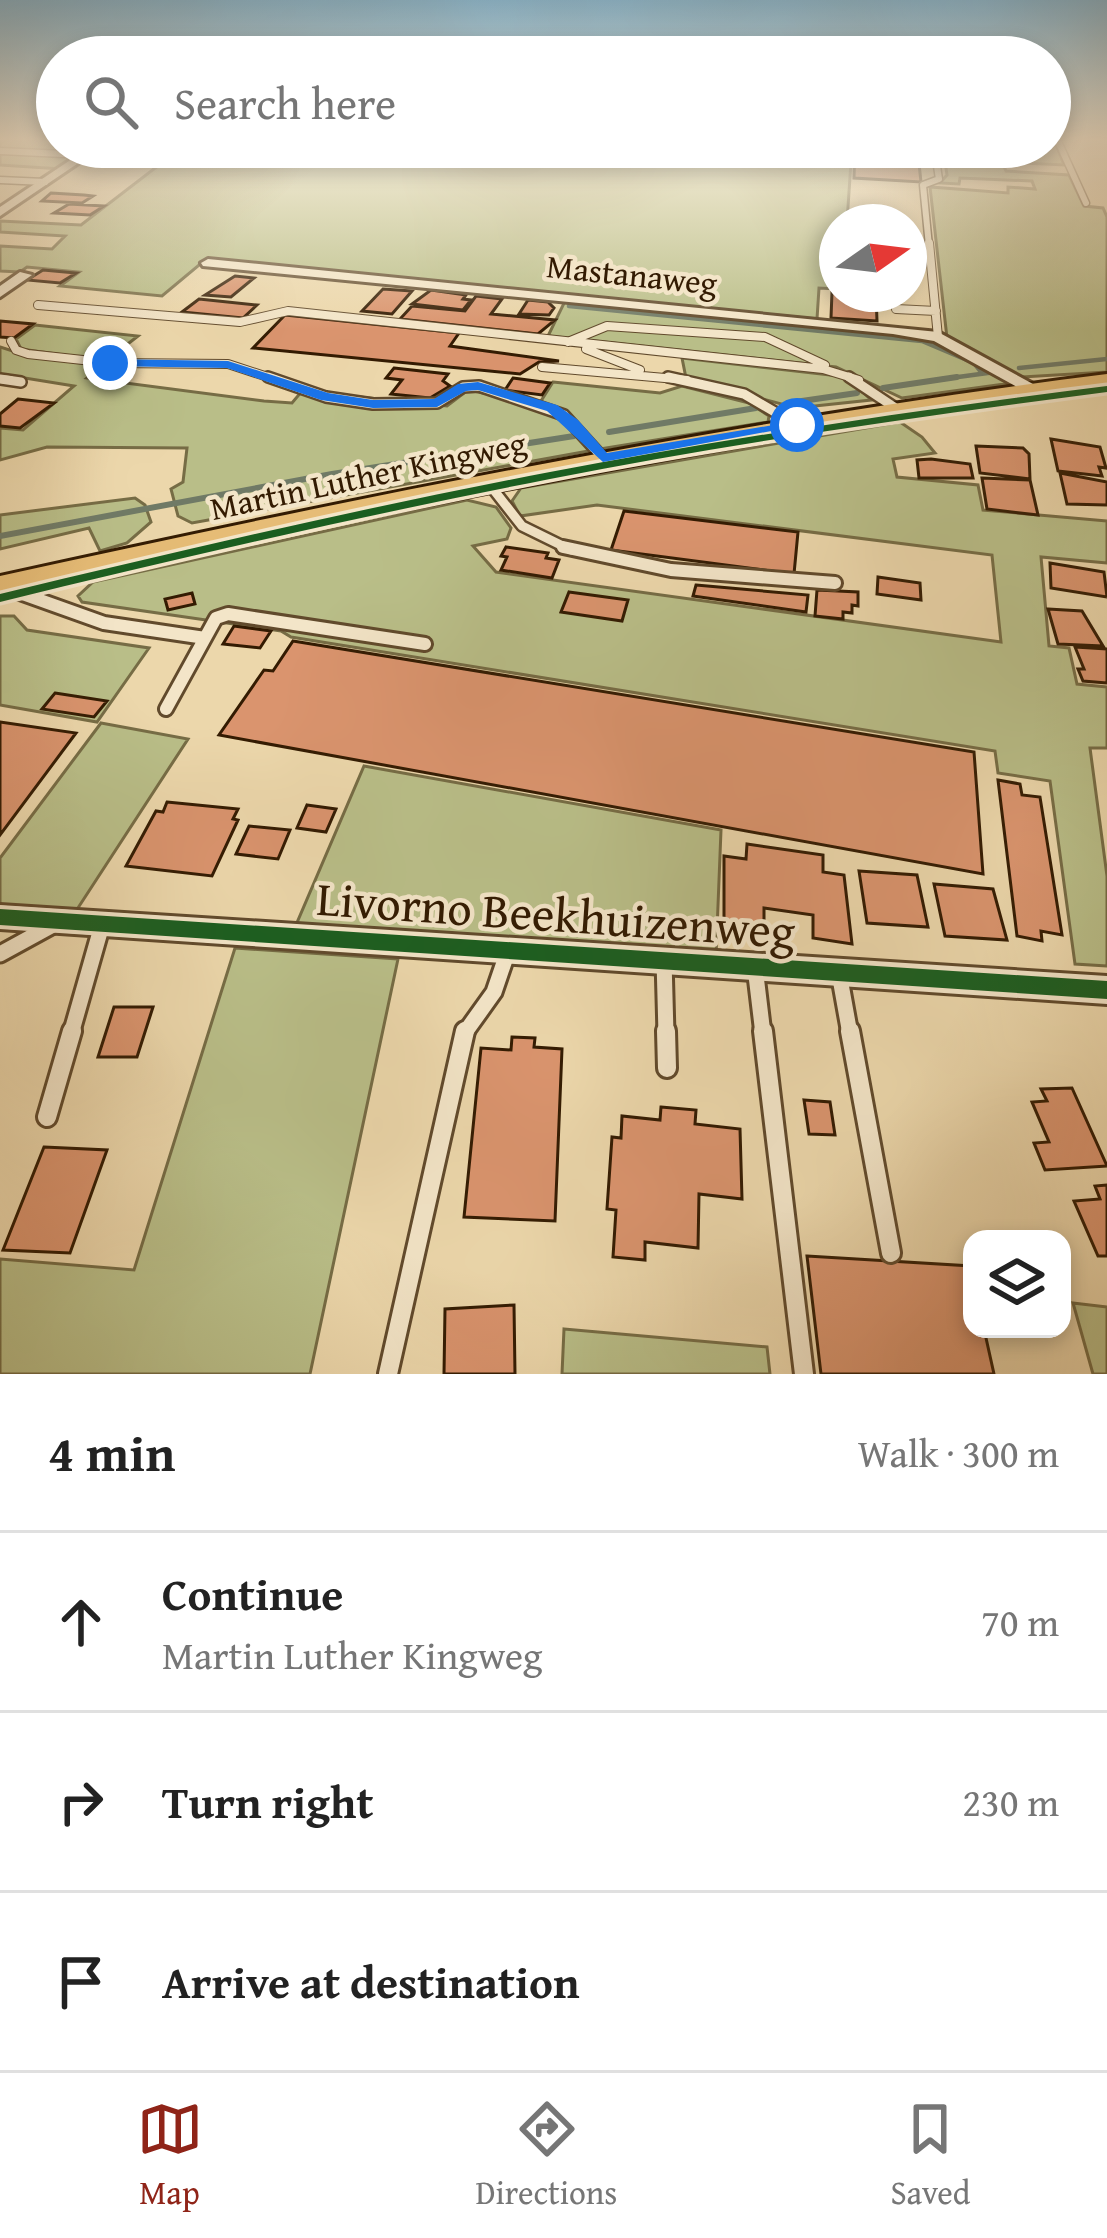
<!DOCTYPE html>
<html lang="en">
<head>
<meta charset="utf-8">
<style>
	body { margin:0; font-family:"Gentium Book Plus",serif; background:#f2f2f2; color:#222 }
	.controls { position:absolute; right:36px; bottom:36px; display:grid; overflow:hidden; border-radius:24px; box-shadow:0 6px 18px #0003 }
	.controls button { width:108px; height:108px; display:grid; place-items:center; padding:0; border:0; border-bottom:3px solid #e0e0e0; background:#fff; color:#222; font:60px sans-serif }
	.compass { position:absolute; left:819px; top:204px; width:108px; height:108px; border-radius:50%; background:#fff; box-shadow:0 6px 18px #0003; rotate:76deg }
	.stop { position:absolute; width:36px; height:36px; margin:-27px; border:9px solid #1a73e8; border-radius:50%; background:#fff }
	.stop.end { background:#1a73e8; border-color:#fff; box-shadow:0 3px 12px #0008 }
	.list { margin:0; padding:0; list-style:none }
	h2 { display:flex; justify-content:space-between; align-items:center; height:156px; margin:0; padding:0 48px; font-size:51px }
	h2 small { font-size:39px; font-weight:400; color:#767676 }
	.list li { display:grid; grid-template-columns:78px 1fr auto; gap:36px; align-items:center; box-sizing:border-box; height:180px; padding:0 48px; border-top:3px solid #e0e0e0 }
	.list b { display:block; font-size:45px; white-space:nowrap }
	.list p { margin:0; font-size:39px; white-space:nowrap; color:#767676 }
	.list em { font-size:39px; font-style:normal; color:#767676 }
	.icon { flex:none; width:66px; height:66px; fill:none; stroke:currentColor; stroke-width:2; stroke-linecap:round; stroke-linejoin:round }
	.map { position:relative; flex:none; width:1107px; height:1374px; overflow:hidden }
	.search { position:absolute; background:#fff; box-shadow:0 6px 18px #0003; left:36px; right:36px; top:36px; height:132px; display:flex; align-items:center; gap:30px; box-sizing:border-box; padding:0 42px; border-radius:66px; color:#767676; font-size:45px }
	.sheet { height:696px; background:#fff }
	nav { display:flex; justify-content:space-around; align-items:center; box-sizing:border-box; height:168px; border-top:3px solid #e0e0e0; background:#fff; font-size:33px; color:#767676 }
	nav a { display:grid; justify-items:center; gap:6px }
	nav .on { color:#8f2418 }
	.map>svg:first-child { display:block }
</style>
</head>
<body>
<div class="map">
<svg width="1107" height="1374" viewBox="0 0 1107 1374">
	<rect width="100%" height="100%" fill="#ecd7ab"/>
	<filter id="stains"><feTurbulence type="fractalNoise" baseFrequency=".00167" numOctaves="4"/><feColorMatrix values="0 0 0 0 .2 0 0 0 0 .09 0 0 0 0 .02 0 0 0 .5 -.17"/></filter>
	<radialGradient id="worn" r=".72"><stop offset=".6" stop-color="#630" stop-opacity="0"/><stop offset="1" stop-color="#630" stop-opacity=".3"/></radialGradient>
	<!-- green -->
	<path fill="#b9be88" stroke="#766c45" stroke-width="3" d="M0,139h57v8h37l-32,22 -62,-4z
		M1050,142h5l9,23 -62,-3 4,9 63,4 15,31 19,2 4,9v155l-85,5 -75,-39 -17,-151 78,6v-6l27,2 -3,-8 -72,-3 -1,6 -19,-1 7,-8 -4,-28h107z
		M182,147h670l-5,75h-10v67l-18,-1 -2,31 -612,-59 -43,36 -102,-10 19,-14 -52,-5 -7,5 -20,-1v-25l52,3 13,-13 -65,-4v-11l81,4 82,-63 -78,-5 11,-7 80,2z
		M566,299l328,33 44,9 74,42 -110,15 -66,-31 -288,-31z
		M35,325l103,11 -32,25 -85,-12 -5,-10z
		M0,347l25,8 79,9 -17,14 177,23 28,2 10,-12 145,15 21,-16c65,13 79,10 126,60l-402,73 -14,-7 -7,-27 12,-7 4,-34 -140,-1 -47,13v-32l23,2 51,-44 -74,-12z
		M682,358l157,18 14,6 18,18 -75,8 -110,-30z
		M553,382l107,11 22,-7 67,17 20,13 -1,6 -168,27 -31,-34 -28,-14z
		M900,422l22,15 13,16 -42,6 4,18 81,8 5,25 124,11v42l-66,-6 8,89 20,2 8,36 30,3v61h-17l17,128v90l-32,-2 -25,-183 -52,-8 -3,-22 -704,-114 -10,-6 -199,-29 -4,-6 15,-14 374,-82 29,7 15,21 -4,11 -34,7 23,26 505,70 -9,-87 -395,-50 -77,11 -8,-15 9,-13z
		M135,498l10,7 6,17 -24,21 -27,8 -11,-23 -89,21v-34z
		M0,616h14l13,14 122,18 -52,74 -97,-17z
		M101,723l87,16 -114,175 -74,-5v-51z
		M364,766l357,64 -5,126 -420,-31z
		M235,948l163,11 -88,415h-310v-115l134,11z
		M1073,1303l34,4v67h-14z
		M564,1329l203,18 3,27h-208z"/>
	<g fill="none" stroke-linecap="round" stroke-linejoin="round">
		<!-- stream-far1 -->
		<path stroke="#707a66" stroke-width="4.5" d="M569,306l353,35 52,22 8,10
			M1019,368l88,-9
			M936,380l59,-8"/>
		<!-- stream -->
		<path stroke="#707a66" stroke-width="6" d="M883,388l74,-11
			M788,403l69,-10
			M609,432l147,-24
			M0,536l332,-62 242,-38"/>
	</g>
	<!-- building -->
	<path fill="#da946e" stroke="#331b02" stroke-width="3" d="M855,147l70,3v5l-7,-1 3,28 -67,-4z
		M51,193l33,2 9,1 -11,7 -40,-2z
		M69,204l35,2 -14,9 -36,-2z
		M43,270l33,3 -16,10 -33,-3z
		M235,276l19,2 -23,19 -26,-2z
		M383,289l29,2 -20,23 -30,-3z
		M431,290l35,5 -3,4 8,1 -8,10 -51,-6z
		M832,292l44,3 1,26 -46,-3z
		M476,296l26,3 -11,15 64,6 -17,14 -138,-15 12,-13 53,5z
		M199,299l58,6 -14,13 -61,-6z
		M528,300l20,2 6,6 -5,7 -30,-1z
		M285,315l174,18 -9,13 109,15 -20,1 -19,12 -267,-26z
		M0,321l33,3 -19,14 -14,-1z
		M394,368l54,6 -5,7 7,5 -20,12 -39,-4 11,-14 -16,-2z
		M513,378l37,5 -8,12 -37,-5z
		M18,399l36,4 -34,25 -20,-2v-12z
		M1051,439l49,8 6,21 -7,-1 3,9 -44,-5z
		M976,446l47,2 6,6 1,25 -50,-6z
		M931,459l39,5 3,14h-54l-2,-18z
		M1060,473l47,9v23l-40,-1z
		M982,478l48,2 8,35 -51,-6z
		M624,511l174,21 -4,42 -183,-24z
		M506,547l42,6 -2,5 13,2 -7,18 -51,-8 6,-13 -6,-1z
		M1050,563l54,9 3,25 -56,-9z
		M878,577l42,6 1,17 -44,-6z
		M696,585l112,10 -2,17 -113,-16z
		M817,590l41,2v14l-6,-1v8l-9,-1v7l-28,-3z
		M569,592l59,8 -6,21 -61,-9z
		M192,593l3,11 -27,6 -3,-11z
		M1048,609l34,2 21,35 -45,-2z
		M234,626l37,5 -11,17 -37,-4z
		M293,641l681,111 9,122 -764,-139 45,-65 9,1z
		M1075,647l32,2v34l-24,-2 -5,-12h6z
		M55,693l52,8 -13,16 -52,-8z
		M0,722l76,11 -76,102z
		M998,780l22,4 2,11 18,2 22,138 -21,-4 1,10 -25,-5z
		M167,802l71,7 -5,10 5,1 -26,56 -86,-10 30,-55 7,1z
		M307,805l29,4 -10,23 -29,-4z
		M249,826l41,4 -12,29 -42,-5z
		M747,844l76,11v17l21,3 8,69 -39,-6v-23l-49,-7v27l-40,-6v-73l22,3z
		M859,871l58,4 11,52 -61,-4z
		M934,884l59,5 14,51 -62,-4z
		M114,1007h39l-16,50h-39z
		M512,1037l23,1 -1,9 28,2 -7,172 -91,-4 17,-169 30,2z
		M1072,1088l35,78 -62,4 -11,-27 15,-1 -17,-40 15,-1 -6,-12z
		M804,1100l26,2 5,33 -26,-1z
		M661,1107l35,3 -1,14 45,5 2,70 -43,-5 -1,54 -53,-6v18l-32,-3 3,-47 -9,-1 5,-72 9,1 1,-22 38,4z
		M44,1147l63,3 -37,103 -67,-3z
		M1107,1185v71h-9l-24,-55 26,-2 -5,-13z
		M807,1256l164,10 1,63h12l10,45h-173z
		M514,1305l1,69h-71l1,-65z"/>
	<g fill="none" stroke-linecap="round" stroke-linejoin="round">
		<defs>
			<path id="lane-far5" d="M1057,139l29,64
				M0,151l85,4
				M0,180l45,2
				M929,246l-6,-61 16,-6 -5,-32"/>
			<path id="lane-far4" d="M929,243l9,94
				M38,305l202,17 48,-11 535,58 36,11
				M896,309l40,2
				M11,341l5,9 12,4 82,9 118,1 49,16
				M568,342l39,-16 158,11 60,28
				M586,349l54,21
				M542,367l145,13
				M0,379l10,1"/>
			<path id="lane-far3" d="M268,377l58,20 47,7 64,-1 26,-16 16,-1 85,29 39,43
				M668,377l76,17 53,31
				M849,377l48,32
				M0,379l21,3
				M493,489l29,37 49,24"/>
			<path id="lane-far2" d="M563,547l108,23 164,13
				M20,593l84,30 101,15 -39,71
				M205,638l11,-20 12,-4 197,30"/>
			<path id="lane-far1" d="M0,954l53,-29
				M664,960l2,74
				M755,967l8,67
				M839,973l11,61
				M71,1034l31,-109
				M464,1034l30,-42 14,-41"/>
			<path id="lane" d="M666,1031l1,37
				M763,1031l41,343
				M850,1031l41,222
				M47,1117l25,-86
				M388,1374l77,-343"/>
			<path id="street" d="M90,147h12l-102,69v-9z
				M208,259l730,73 106,58 -14,4 -96,-53 -41,-7 -690,-68 -2,-3z
				M20,272l12,3 -32,22v-11z
				M0,905l1107,71v28l-1107,-75z"/>
			<path id="primary" d="M1107,374v16c-373,48 -740,124 -1107,206v-20c367,-81 734,-155 1107,-202z"/>
		</defs>
		<!-- lane-far5 casing -->
		<use href="#lane-far5" stroke="#614a2c" stroke-width="9"/>
		<!-- lane-far4 casing -->
		<use href="#lane-far4" stroke="#614a2c" stroke-width="10"/>
		<!-- lane-far3 casing -->
		<use href="#lane-far3" stroke="#614a2c" stroke-width="14"/>
		<!-- lane-far2 casing -->
		<use href="#lane-far2" stroke="#614a2c" stroke-width="18"/>
		<!-- lane-far1 casing -->
		<use href="#lane-far1" stroke="#614a2c" stroke-width="21"/>
		<!-- lane casing -->
		<use href="#lane" stroke="#614a2c" stroke-width="24"/>
		<!-- street casing -->
		<use href="#street" stroke="#614a2c" stroke-width="6"/>
		<!-- primary casing -->
		<use href="#primary" stroke="#331b02" stroke-width="6"/>
		<!-- lane-far5 -->
		<use href="#lane-far5" stroke="#f3e5c8" stroke-width="6"/>
		<!-- lane-far4 -->
		<use href="#lane-far4" stroke="#f3e5c8" stroke-width="8"/>
		<!-- lane-far3 -->
		<use href="#lane-far3" stroke="#f3e5c8" stroke-width="9"/>
		<!-- lane-far2 -->
		<use href="#lane-far2" stroke="#f3e5c8" stroke-width="12"/>
		<!-- lane-far1 -->
		<use href="#lane-far1" stroke="#f3e5c8" stroke-width="15"/>
		<!-- lane -->
		<use href="#lane" stroke="#f3e5c8" stroke-width="18"/>
		<!-- street -->
		<use href="#street" fill="#f3e5c8" fill-rule="evenodd"/>
		<!-- primary -->
		<use href="#primary" fill="#e6bc76" fill-rule="evenodd"/>
		<defs>
			<path id="cycleway" d="M1107,386v6c-187,24 -372,51 -557,87 -184,36 -367,78 -550,123v-8c183,-44 366,-87 550,-122 185,-35 371,-63 557,-86z
				M0,909l1107,72v18l-1107,-74z"/>
		</defs>
		<!-- cycleway casing -->
		<use href="#cycleway" stroke="#f3e5c8" stroke-width="7"/>
		<!-- cycleway -->
		<use href="#cycleway" fill="#1b5e20" fill-rule="evenodd"/>
	</g>
	<!-- sky -->
	<linearGradient id="sky" x2="0" y2="1"><stop stop-color="#88b6cf"/><stop offset="0.42" stop-color="#f6edd9"/><stop offset="1" stop-color="#f6edd9" stop-opacity="0"/></linearGradient>
	<rect width="1107" height="331" fill="url(#sky)"/>
	<!-- route -->
	<path fill="#1a73e8" d="M110,359l118,2 100,32 45,7 61,-1 24,-15 20,-2 79,23 21,15 29,33 190,-32 7,4 -201,37 -56,-51 -69,-21 -12,1 -29,16 -64,1 -52,-8 -94,-32 -122,-2z"/>
	<g text-anchor="middle" dominant-baseline="central" stroke-width="9" stroke-linejoin="round" paint-order="stroke">
		<!-- far-street labels -->
		<g font-size="33" fill="#331b02" stroke="#f3e5c8">
			<text transform="translate(632 274) rotate(6)">Mastanaweg</text>
			<text transform="translate(368 475) rotate(-12)">Martin Luther Kingweg</text>
		</g>
		<!-- near-street labels -->
		<g font-size="48" fill="#331b02" stroke="#f3e5c8">
			<text transform="translate(556 914) rotate(4)">Livorno Beekhuizenweg</text>
		</g>
	</g>
	<rect width="100%" height="100%" filter="url(#stains)"/>
	<rect width="100%" height="100%" fill="url(#worn)"/>
</svg>
<div class="controls">
<button><svg class="icon" aria-label="layers" viewBox="0 0 24 24"><path d="M12 4l9 5-9 5-9-5zM3 14l9 5 9-5"/></svg></button>
</div>
<svg class="compass" viewBox="-18 -18 36 36"><path d="M0-13l5 13h-10z" fill="#e53935"/><path d="M0 13l5-13h-10z" fill="#767676"/></svg>
<div class="stop" style="left:797px;top:425px"></div>
<div class="stop end" style="left:110px;top:363px"></div>
<div class="search"><svg class="icon" aria-label="search" viewBox="0 0 24 24"><circle cx="10" cy="10" r="6"/><path d="M15 15l6 6"/></svg>Search here</div>
</div>
<section class="sheet">
<h2>4 min<small>Walk · 300 m</small></h2>
<ul class="list">
<li><svg class="icon" aria-label="ahead" viewBox="0 0 24 24"><path d="M12 20V5M6 11l6-6 6 6"/></svg><div><b>Continue</b><p>Martin Luther Kingweg</p></div><em>70 m</em></li>
<li><svg class="icon" aria-label="right" viewBox="0 0 24 24"><path d="M7 20v-9h11M14 6l5 5-5 5"/></svg><div><b>Turn right</b></div><em>230 m</em></li>
<li><svg class="icon" aria-label="arrive" viewBox="0 0 24 24"><path d="M6 21V4h12l-3 4 3 4H6"/></svg><div><b>Arrive at destination</b></div></li>
</ul>
</section>
<nav>
<a class="on"><svg class="icon" aria-label="map" viewBox="0 0 24 24"><path d="M3 6l6-2 6 2 6-2v14l-6 2-6-2-6 2zM9 4v14M15 6v14"/></svg>Map</a>
<a><svg class="icon" aria-label="directions" viewBox="0 0 24 24"><path d="M12 3l9 9-9 9-9-9zM9 14v-3h6M13 9l2 2-2 2"/></svg>Directions</a>
<a><svg class="icon" aria-label="saved" viewBox="0 0 24 24"><path d="M7 4h10v16l-5-4-5 4z"/></svg>Saved</a>
</nav>
</body>
</html>
